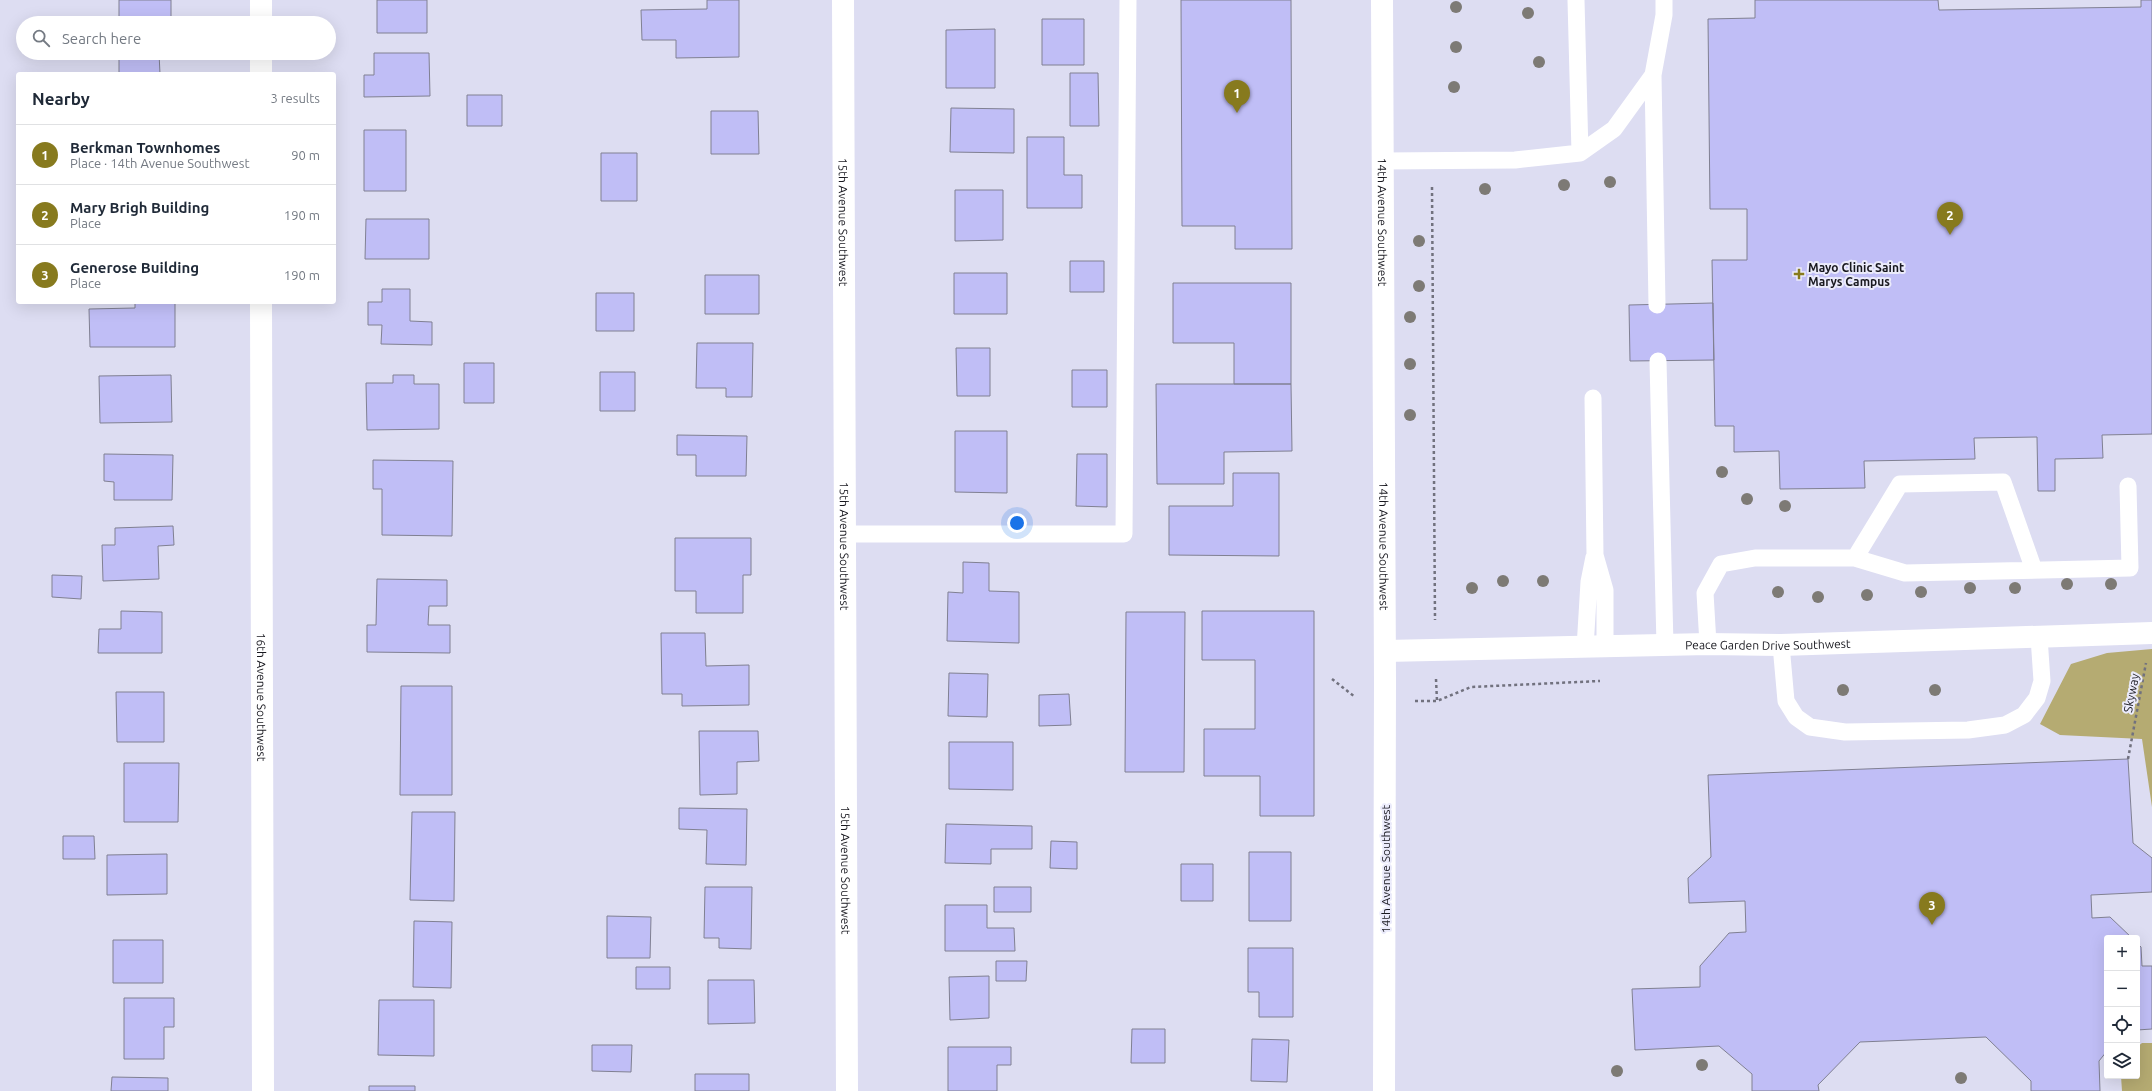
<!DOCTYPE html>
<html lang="en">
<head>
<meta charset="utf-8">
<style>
	body { margin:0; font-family:Ubuntu,sans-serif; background:#f2f2f3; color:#1f2937 }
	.controls { position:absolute; right:12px; bottom:12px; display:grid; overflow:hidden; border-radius:4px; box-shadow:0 4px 16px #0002 }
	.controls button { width:36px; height:36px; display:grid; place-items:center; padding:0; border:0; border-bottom:1px solid #e0e1e3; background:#fff; color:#1f2937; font:20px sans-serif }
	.you { position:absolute; left:1017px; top:523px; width:14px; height:14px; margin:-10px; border:3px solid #fff; border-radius:50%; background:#1a73e8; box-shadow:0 0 0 6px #1a73e833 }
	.badge { display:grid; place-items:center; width:26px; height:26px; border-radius:50%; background:#877a1e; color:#fff; font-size:13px; font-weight:700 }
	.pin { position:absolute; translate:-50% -33px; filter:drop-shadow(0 1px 2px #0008) }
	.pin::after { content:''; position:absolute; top:21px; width:14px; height:12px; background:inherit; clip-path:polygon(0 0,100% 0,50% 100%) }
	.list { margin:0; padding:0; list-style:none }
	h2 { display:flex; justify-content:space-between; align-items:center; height:52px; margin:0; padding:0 16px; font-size:17px }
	h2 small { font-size:13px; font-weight:400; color:#747a83 }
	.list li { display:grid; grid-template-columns:26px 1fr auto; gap:12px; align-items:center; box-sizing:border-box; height:60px; padding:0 16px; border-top:1px solid #e0e1e3 }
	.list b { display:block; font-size:15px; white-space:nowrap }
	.list p { margin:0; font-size:13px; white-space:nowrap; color:#747a83 }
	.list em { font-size:13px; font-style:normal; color:#747a83 }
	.icon { flex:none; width:22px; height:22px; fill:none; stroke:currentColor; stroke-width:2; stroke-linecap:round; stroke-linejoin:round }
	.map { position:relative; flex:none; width:2152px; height:1091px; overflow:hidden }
	.search { position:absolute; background:#fff; box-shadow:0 4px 16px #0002; left:16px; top:16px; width:320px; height:44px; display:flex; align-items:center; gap:10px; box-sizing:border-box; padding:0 14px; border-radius:22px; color:#747a83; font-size:15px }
	.panel { position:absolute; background:#fff; box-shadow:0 4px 16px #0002; left:16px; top:72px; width:320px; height:232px; border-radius:4px }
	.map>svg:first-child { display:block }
</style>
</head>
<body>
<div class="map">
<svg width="2152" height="1091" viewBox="0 0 2152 1091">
	<rect width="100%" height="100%" fill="#ddddf2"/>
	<!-- forest -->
	<path fill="#b5ab72" d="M2152,649v158l-10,-68 -82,-4 -20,-11 31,-60 36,-11z
		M2142,1043h10v48h-30l-1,-15h16v-29z"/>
	<!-- building -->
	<path fill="#c0bef6" stroke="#808092" d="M119,0h52v23h-52z
		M377,0h50v33h-50z
		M707,0h32v57l-63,1v-18h-34l-1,-30 66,-1z
		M1181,0h110l1,249h-57v-23h-53z
		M1755,0h183l1,10 202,-3v-7h11v434l-50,1 1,23 -48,1v32h-17l-1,-54 -63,1 1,21 -111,2 1,27 -85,1 -1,-38 -45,1v-26h-19l-3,-166h35v-51h-37l-2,-190 47,-1z
		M1042,19h42v46h-42z
		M995,29v59h-49v-58z
		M119,53h40l1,21h-41z
		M374,53h55l1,43 -66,1v-22h10z
		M1070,73h28l1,53h-29z
		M467,95h35v31h-35z
		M951,108l63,1v44l-64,-1z
		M711,111h47l1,43h-48z
		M364,130h42v61h-42z
		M1027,137h37v38h18v33h-55z
		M601,153h36v48h-36z
		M955,190h48v50l-48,1z
		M366,219h63v40h-64z
		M1070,261h34v31h-34z
		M954,273h53v41h-53z
		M705,275h54v39h-54z
		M1173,283h118v101h-57v-41h-61z
		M382,289h28v32l22,1v23l-51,-1 1,-19h-14v-23h14z
		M596,293h38v38h-38z
		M135,302h40v45h-85l-1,-38 46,-1z
		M1713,303l1,57 -84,1 -1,-56z
		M697,343h56l-1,54h-26v-9h-30z
		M956,348h34v48h-33z
		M464,363h30v40h-30z
		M1072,370h35v37h-35z
		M600,372h35v39h-35z
		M171,375l1,47 -72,1 -1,-47z
		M393,375h21v9h25v45l-72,1 -1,-47h27z
		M1156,384h135l1,67 -68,1v32h-67z
		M955,431h52v62l-52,-1z
		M677,435l70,1 -1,40h-50v-21h-19z
		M104,454l69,1 -1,45h-58v-18l-10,-1z
		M1077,454h30v53l-31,-1z
		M373,460l80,1 -1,75 -70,-1v-46h-9z
		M1233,473h46v83l-110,-1v-49h64z
		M173,526l1,19 -16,1 1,33 -56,2 -1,-36h13v-17z
		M675,538h76v37h-8v38h-47v-22h-21z
		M963,562l26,1v28l30,1v51l-72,-2 1,-49 15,1z
		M52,575l30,1 -1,23 -29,-2z
		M377,579l70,1v26h-18l-1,19h22v28l-83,-1v-27h9z
		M121,611l41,1v41h-64l1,-24h22z
		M1202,611h112v205h-54v-40h-56v-47h51v-69h-53z
		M1126,612h59l-1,160h-59z
		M661,633h44l1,33 43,-1v40l-67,1v-12h-20z
		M949,673l39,1 -1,43 -39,-1z
		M401,686h51v109h-52z
		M116,692h48v50h-47z
		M1069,694l2,31 -32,1v-31z
		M699,731h59l1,30 -22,1v32l-37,1z
		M949,742h64v48l-64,-1z
		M2128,759l5,84 19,15v34l-61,3 1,23 18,-1 22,21h-25v113l-8,10 1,30h-69v-10l-45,-44 -126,5 -42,43 1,6h-67v-17l-33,-28 -84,4 -3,-61 68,-2v-21l29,-33 17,-1 -1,-31 -56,2 -1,-25 23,-21 -3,-82z
		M124,763h55l-1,59h-54z
		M679,808l68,1 -1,56 -40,-1 1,-34 -28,-1z
		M412,812h43l-1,89 -44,-1z
		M946,824l86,2v23h-41v15l-46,-1z
		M63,836h31l1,23h-32z
		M1051,841l26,1v27l-27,-1z
		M1249,852h42v69h-42z
		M167,854v40l-60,1v-40z
		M1181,864h32v37h-32z
		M705,887h47l-1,62 -32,-1v-10h-15z
		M994,887h37v25h-37z
		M945,905h42v23h27l1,23h-70z
		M607,916l44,1 -1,41h-43z
		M414,921l38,1 -1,66 -38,-1z
		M113,940h50v43h-50z
		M2137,943l4,4 1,19h10v63l-15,1z
		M1248,948h45v69h-34v-25h-11z
		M996,961h31l-1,20h-30z
		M636,967h34v22h-34z
		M989,976v42l-39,2 -1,-43z
		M708,980h46l1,43 -47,1z
		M124,998h50v29h-10v32h-40z
		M379,1000h55v56l-56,-1z
		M1132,1029h33v34h-34z
		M1252,1039l37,1 -2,42 -36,-1z
		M592,1045h40l-1,27 -39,-1z
		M948,1047h63v18h-14v26h-49z
		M695,1074h54v17h-54z
		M112,1077l56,1v13h-57z
		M369,1086h46v5h-46z"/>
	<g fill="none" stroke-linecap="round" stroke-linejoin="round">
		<!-- path -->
		<path stroke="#71717e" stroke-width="2.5" stroke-dasharray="3 3" stroke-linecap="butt" d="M1432,187l3,433
			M1332,679l23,18
			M1436,679l1,22
			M1415,701h22l34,-14 129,-6
			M2128,759l18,-96"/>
		<!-- service -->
		<path stroke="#fff" stroke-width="17" d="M1576,0l4,153
			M1383,161l132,-1 65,-7 34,-24 39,-54
			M1657,305l-4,-230 11,-60v-15
			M1658,361l7,284
			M1593,398l2,157 10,35v56
			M845,534h279l4,-534
			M1855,558l45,-74 103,-2 31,88
			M1708,644l-3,-51 16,-29 34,-6h100l50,15 225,-5 -2,-82
			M1781,645l5,56 10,16 14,10 35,5 123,-2 37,-5 19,-10 13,-17 5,-17 -3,-44
			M1585,648l4,-66 5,-25"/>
		<!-- minor -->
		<g stroke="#fff" stroke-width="22">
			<path d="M261,0v23"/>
			<path id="s1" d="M843,0l4,1091"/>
			<path d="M261,53v21"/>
			<path id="s2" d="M261,302l2,789"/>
			<path id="s3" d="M1385,651l323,-7 73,1 371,-12"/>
		</g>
		<!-- tertiary -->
		<path stroke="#fff" stroke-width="22" id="s4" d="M1382,0l3,680 -1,411"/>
	</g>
	<!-- trees -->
	<g fill="#7d7a75">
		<circle cx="1456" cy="7" r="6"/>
		<circle cx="1528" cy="13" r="6"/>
		<circle cx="1456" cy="47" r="6"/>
		<circle cx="1539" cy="62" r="6"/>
		<circle cx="1454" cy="87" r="6"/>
		<circle cx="1610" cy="182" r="6"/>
		<circle cx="1564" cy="185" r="6"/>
		<circle cx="1485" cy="189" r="6"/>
		<circle cx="1419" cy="241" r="6"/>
		<circle cx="1419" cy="286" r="6"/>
		<circle cx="1410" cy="317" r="6"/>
		<circle cx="1410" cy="364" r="6"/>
		<circle cx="1410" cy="415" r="6"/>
		<circle cx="1722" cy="472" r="6"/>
		<circle cx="1747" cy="499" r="6"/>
		<circle cx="1785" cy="506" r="6"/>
		<circle cx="1503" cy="581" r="6"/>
		<circle cx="1543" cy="581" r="6"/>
		<circle cx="2067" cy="584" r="6"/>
		<circle cx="2111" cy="584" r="6"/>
		<circle cx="1472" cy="588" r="6"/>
		<circle cx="1970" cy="588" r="6"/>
		<circle cx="2015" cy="588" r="6"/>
		<circle cx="1778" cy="592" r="6"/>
		<circle cx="1921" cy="592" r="6"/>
		<circle cx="1867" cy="595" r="6"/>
		<circle cx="1818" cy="597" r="6"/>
		<circle cx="1843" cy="690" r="6"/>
		<circle cx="1935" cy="690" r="6"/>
		<circle cx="1702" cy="1065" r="6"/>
		<circle cx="1617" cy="1071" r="6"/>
		<circle cx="1961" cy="1078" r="6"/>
	</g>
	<!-- markers -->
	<path fill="#877a1e" stroke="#ebebfb" stroke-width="1.5" d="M1797 268h4v4h4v4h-4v4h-4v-4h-4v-4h4z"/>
	<g text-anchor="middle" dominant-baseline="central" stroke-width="4" stroke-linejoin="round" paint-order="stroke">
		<!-- street labels -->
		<g font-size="12" fill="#18181f" stroke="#ebebfb">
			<text stroke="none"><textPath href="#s1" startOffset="222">15th Avenue Southwest</textPath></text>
			<text stroke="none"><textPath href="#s4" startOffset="222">14th Avenue Southwest</textPath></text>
			<text stroke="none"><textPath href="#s1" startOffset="546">15th Avenue Southwest</textPath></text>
			<text stroke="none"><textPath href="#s4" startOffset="546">14th Avenue Southwest</textPath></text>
			<text stroke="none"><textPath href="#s3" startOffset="383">Peace Garden Drive Southwest</textPath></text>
			<text transform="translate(2131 693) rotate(-79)">Skyway</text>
			<text stroke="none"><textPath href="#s2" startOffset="395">16th Avenue Southwest</textPath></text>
			<text stroke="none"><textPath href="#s1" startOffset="870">15th Avenue Southwest</textPath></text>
			<text transform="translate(1385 869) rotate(-90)">14th Avenue Southwest</text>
		</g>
		<!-- poi labels -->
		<g font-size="12" font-weight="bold" fill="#18181f" stroke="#ebebfb" text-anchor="start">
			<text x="1808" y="267">Mayo Clinic Saint<tspan x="1808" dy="14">Marys Campus</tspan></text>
		</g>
	</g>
</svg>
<div class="controls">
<button>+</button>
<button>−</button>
<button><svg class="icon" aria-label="locate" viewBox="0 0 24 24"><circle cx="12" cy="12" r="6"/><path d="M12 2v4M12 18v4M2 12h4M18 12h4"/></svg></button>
<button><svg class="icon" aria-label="layers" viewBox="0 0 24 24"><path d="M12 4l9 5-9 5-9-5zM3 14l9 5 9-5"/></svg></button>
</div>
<div class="you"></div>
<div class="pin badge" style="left:1237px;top:113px">1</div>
<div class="pin badge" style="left:1950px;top:235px">2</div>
<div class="pin badge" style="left:1932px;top:925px">3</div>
<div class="search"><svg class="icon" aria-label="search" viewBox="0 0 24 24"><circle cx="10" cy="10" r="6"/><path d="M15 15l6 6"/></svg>Search here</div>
<section class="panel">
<h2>Nearby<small>3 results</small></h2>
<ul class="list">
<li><span class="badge">1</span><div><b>Berkman Townhomes</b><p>Place · 14th Avenue Southwest</p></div><em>90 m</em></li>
<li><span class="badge">2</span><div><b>Mary Brigh Building</b><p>Place</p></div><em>190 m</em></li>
<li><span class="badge">3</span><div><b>Generose Building</b><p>Place</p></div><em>190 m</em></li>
</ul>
</section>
</div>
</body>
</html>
